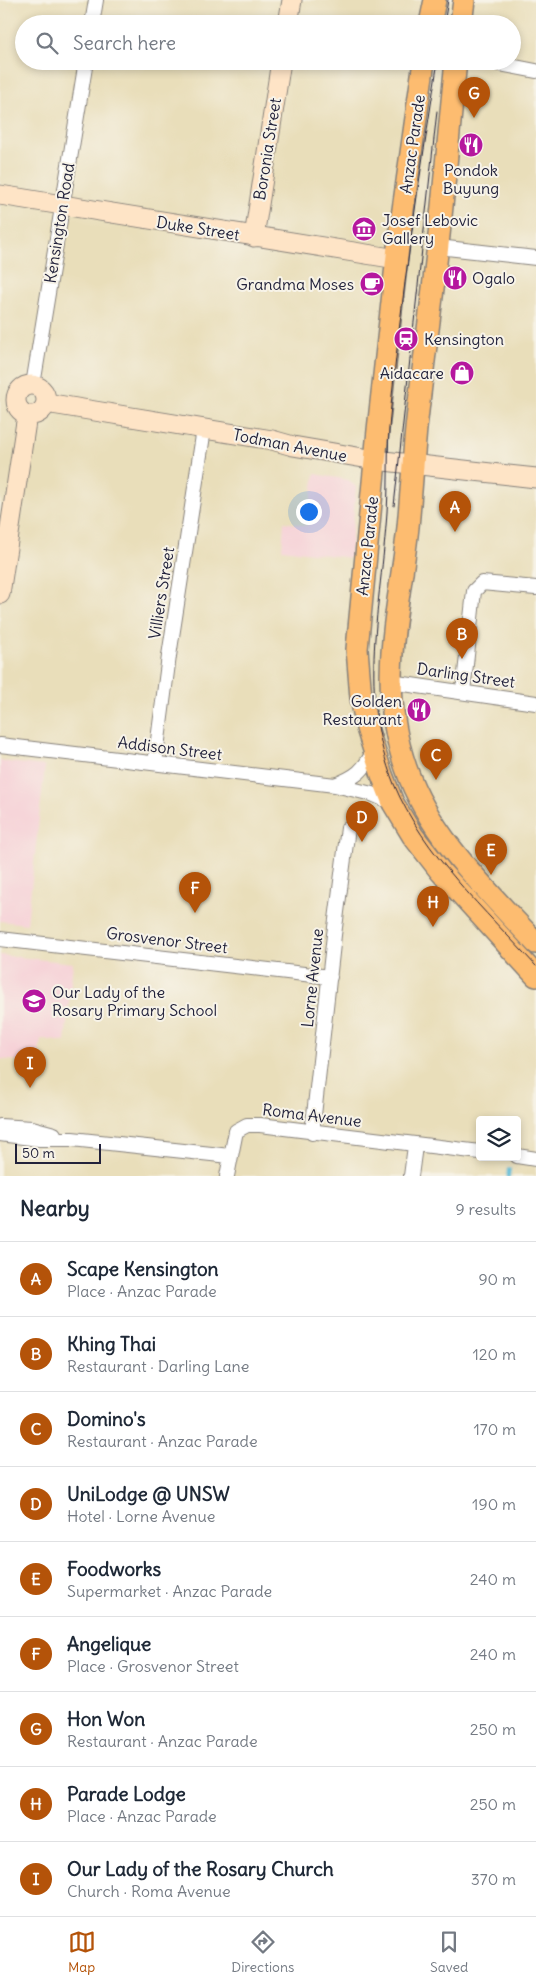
<!DOCTYPE html>
<html lang="en">
<head>
<meta charset="utf-8">
<style>
	body { margin:0; font-family:Delius,sans-serif; background:#f2f2f3; color:#1f2937 }
	.controls { position:absolute; right:15px; bottom:15px; display:grid; overflow:hidden; border-radius:5px; box-shadow:0 2px 8px #0003 }
	.controls button { width:45px; height:45px; display:grid; place-items:center; padding:0; border:0; border-bottom:1px solid #e0e1e3; background:#fff; color:#1f2937; font:25px sans-serif }
	.scale { position:absolute; left:15px; bottom:12px; width:86px; box-sizing:border-box; padding-left:5px; border:2px solid #22223b; border-top:0; font-size:14px; line-height:18px; white-space:nowrap; color:#22223b; -webkit-text-stroke:4px #f7f3e8; paint-order:stroke }
	.you { position:absolute; left:308px; top:511px; width:18px; height:18px; margin:-12px; border:4px solid #fff; border-radius:50%; background:#1a73e8; box-shadow:0 0 0 8px #1a73e833 }
	.badge { display:grid; place-items:center; width:32px; height:32px; border-radius:50%; background:#b45309; color:#fff; font-size:16px; font-weight:700 }
	.pin { position:absolute; translate:-50% -41px; filter:drop-shadow(0 1px 2px #0008) }
	.pin::after { content:''; position:absolute; top:26px; width:18px; height:15px; background:inherit; clip-path:polygon(0 0,100% 0,50% 100%) }
	.list { margin:0; padding:0; list-style:none }
	h2 { display:flex; justify-content:space-between; align-items:center; height:65px; margin:0; padding:0 20px; font-size:21px }
	h2 small { font-size:16px; font-weight:400; color:#747a83 }
	.list li { display:grid; grid-template-columns:32px 1fr auto; gap:15px; align-items:center; box-sizing:border-box; height:75px; padding:0 20px; border-top:1px solid #e0e1e3 }
	.list b { display:block; font-size:19px; white-space:nowrap }
	.list p { margin:0; font-size:16px; white-space:nowrap; color:#747a83 }
	.list em { font-size:16px; font-style:normal; color:#747a83 }
	.icon { flex:none; width:28px; height:28px; fill:none; stroke:currentColor; stroke-width:2; stroke-linecap:round; stroke-linejoin:round }
	.map { position:relative; flex:none; width:536px; height:1176px; overflow:hidden }
	.search { position:absolute; background:#fff; box-shadow:0 2px 8px #0003; left:15px; right:15px; top:15px; height:55px; display:flex; align-items:center; gap:12px; box-sizing:border-box; padding:0 18px; border-radius:28px; color:#747a83; font-size:19px }
	.sheet { height:740px; background:#fff }
	nav { display:flex; justify-content:space-around; align-items:center; box-sizing:border-box; height:70px; border-top:1px solid #e0e1e3; background:#fff; font-size:14px; color:#747a83 }
	nav a { display:grid; justify-items:center; gap:2px }
	nav .on { color:#b45309 }
	.map>svg:first-child { display:block }
</style>
</head>
<body>
<div class="map">
<svg width="536" height="1176" viewBox="0 0 536 1176">
	<rect width="100%" height="100%" fill="#f7f3e8"/>
	<filter id="ink" filterUnits="userSpaceOnUse"><feTurbulence type="fractalNoise" baseFrequency=".02" numOctaves="2"/><feDisplacementMap in="SourceGraphic" scale="10" xChannelSelector="R" yChannelSelector="G"/><feConvolveMatrix kernelMatrix="1 2 1 2 8 2 1 2 1" color-interpolation-filters="sRGB"/></filter>
	<filter id="wash" filterUnits="userSpaceOnUse"><feTurbulence type="fractalNoise" baseFrequency=".0096" numOctaves="4" result="noise"/><feDisplacementMap in="SourceGraphic" scale="20" xChannelSelector="R" yChannelSelector="G"/><feGaussianBlur stdDeviation="1.12" result="paint"/><feColorMatrix in="noise" values="0 0 0 0 0 0 0 0 0 0 0 0 0 0 0 0 0 1.4 0 .05"/><feComposite in="paint" operator="in"/></filter>
	<g filter="url(#wash)">
		<rect width="100%" height="100%" fill="#e9deba"/>
		<!-- built -->
		<path fill="#f6cfd6" d="M315,474l34,6 7,7 -6,71 -68,-9 2,-27 23,4z
			M0,761l45,5 -18,158 -27,-3z
			M0,955l73,8 -8,79 -24,-3 -3,24 -38,-4z"/>
		<g fill="none" stroke-linecap="round" stroke-linejoin="round">
			<!-- stream -->
			<path stroke="#58bad7" stroke-width="4" d="M508,1176l1,-7"/>
		</g>
	</g>
	<g filter="url(#ink)">
		<g fill="none" stroke-linecap="round" stroke-linejoin="round">
			<defs>
				<path id="street" d="M92,24l4,-24
					M484,61l52,10
					M438,247l98,11
					M33,385l53,-324
					M390,682l146,21
					M463,692l11,-101 8,-8 54,5
					M0,745l335,40 37,9 21,9
					M155,763l14,-107 35,-227
					M335,785c21,-8 29,-14 39,-35
					M0,939l330,38
					M0,1126l32,2 22,6
					M312,1133l22,-198 14,-107
					M0,1134l39,5h33l158,17
					M517,1156l19,3
					M227,1176l9,-45 11,-6h13l220,27
					M411,1176l4,-30"/>
				<path id="secondary" d="M288,24l4,-24
					M0,195l397,64
					M254,237l27,-176
					M16 400a15 15 0 1 1 30 0a15 15 0 1 1-30 0Z
					M46,403l226,37 21,6 82,14 161,18
					M0,594l27,-179"/>
				<path id="primary" d="M430,24l5,-24
					M461,24l3,-24
					M424,61l-25,177 -21,192 -21,219 4,49 6,30 15,47 11,28 20,33 28,36 95,104
					M456,61c-7,67 -12,134 -20,201 -6,56 -14,111 -20,167 -3,33 -5,66 -8,98 -9,85 -32,156 -2,241 24,69 81,122 130,175"/>
			</defs>
			<!-- street casing -->
			<use href="#street" stroke="#86807a" stroke-width="16"/>
			<!-- secondary casing -->
			<use href="#secondary" stroke="#86807a" stroke-width="21"/>
			<!-- primary casing -->
			<use href="#primary" stroke="#86807a" stroke-width="24"/>
			<!-- street -->
			<use href="#street" stroke="#fff" stroke-width="14"/>
			<!-- secondary -->
			<use href="#secondary" stroke="#fee4c6" stroke-width="19"/>
			<!-- primary -->
			<use href="#primary" stroke="#fdbc70" stroke-width="21"/>
			<!-- tram -->
			<path stroke="#22223b" stroke-width="1" d="M444,24l4,-24
				M438,61c-19,118 -37,236 -48,355 -3,32 -1,64 -3,96 -6,96 -30,179 7,272 29,70 92,127 142,182
				M394,506l43,-395"/>
		</g>
	</g>
	<!-- icons -->
	<defs>
		<symbol id="restaurant-disc" viewBox="-11 -11 22 22"><circle r="9.5" fill="#b5179e" stroke="#f7f3e8"/><path d="M-5-6h1v4h1v-4h1v4h1v-4h1v5L-1.5 .5V6h-2V.5L-5-1ZM5-6V6H3V1.5H1.5Q1.5-4 5-6Z" fill="#fff"/></symbol>
		<symbol id="museum-disc" viewBox="-11 -11 22 22"><circle r="9.5" fill="#b5179e" stroke="#f7f3e8"/><path d="M0-6L6-3V-2H-6V-3ZM-5-1h2V3h-2ZM-1-1h2V3h-2ZM3-1h2V3H3ZM-6 4H6V6H-6Z" fill="#fff"/></symbol>
		<symbol id="cafe-disc" viewBox="-11 -11 22 22"><circle r="9.5" fill="#b5179e" stroke="#f7f3e8"/><path d="M-5.5-4.5H6V0H3Q3 3.5 0 3.5H-2.5Q-5.5 3.5-5.5 0ZM3-3.2v2h1.7v-2ZM-6 4.5H4V6H-6Z" fill="#fff"/></symbol>
		<symbol id="station-disc" viewBox="-11 -11 22 22"><circle r="9.5" fill="#b5179e" stroke="#f7f3e8"/><path d="M-3-6H3Q5-6 5-4V2Q5 4 3 4L4.5 6H3L1.5 4h-3L-3 6H-4.5L-3 4Q-5 4-5 2V-4Q-5-6-3-6ZM-3.5-4v3h7v-3ZM-3.5 1v1.5H-2V1ZM2 1v1.5H3.5V1Z" fill="#fff"/></symbol>
		<symbol id="shop-disc" viewBox="-11 -11 22 22"><circle r="9.5" fill="#b5179e" stroke="#f7f3e8"/><path d="M-5-2.5h2.3a2.7 3.5 0 0 1 5.4 0H5L5.5 6h-11ZM-1.5-2.5h3a1.5 2.3 0 0 0-3 0Z" fill="#fff"/></symbol>
		<symbol id="school-disc" viewBox="-11 -11 22 22"><circle r="9.5" fill="#b5179e" stroke="#f7f3e8"/><path d="M0-5L7-2L0 1L-7-2ZM-4 1L0 2.5L4 1V4Q0 6-4 4Z" fill="#fff"/></symbol>
	</defs>
	<g fill-rule="evenodd">
		<use href="#restaurant-disc" x="457" y="131" width="28" height="28"/>
		<use href="#museum-disc" x="350" y="215" width="28" height="28"/>
		<use href="#restaurant-disc" x="441" y="264" width="28" height="28"/>
		<use href="#cafe-disc" x="358" y="270" width="28" height="28"/>
		<use href="#station-disc" x="392" y="325" width="28" height="28"/>
		<use href="#shop-disc" x="448" y="359" width="28" height="28"/>
		<use href="#restaurant-disc" x="405" y="696" width="28" height="28"/>
		<use href="#school-disc" x="20" y="987" width="28" height="28"/>
	</g>
	<g text-anchor="middle" dominant-baseline="central" stroke-width="4" stroke-linejoin="round" paint-order="stroke">
		<!-- street labels -->
		<g font-size="16" fill="#22223b" stroke="#f7f3e8">
			<text transform="translate(412 144) rotate(-82)">Anzac Parade</text>
			<text transform="translate(267 149) rotate(-81)">Boronia Street</text>
			<text transform="translate(59 223) rotate(-81)">Kensington Road</text>
			<text transform="translate(198 228) rotate(9)">Duke Street</text>
			<text transform="translate(290 445) rotate(11)">Todman Avenue</text>
			<text transform="translate(367 546) rotate(-84)">Anzac Parade</text>
			<text transform="translate(161 593) rotate(-81)">Villiers Street</text>
			<text transform="translate(466 675) rotate(8)">Darling Street</text>
			<text transform="translate(170 748) rotate(7)">Addison Street</text>
			<text transform="translate(167 940) rotate(7)">Grosvenor Street</text>
			<text transform="translate(312 978) rotate(-84)">Lorne Avenue</text>
			<text transform="translate(312 1115) rotate(7)">Roma Avenue</text>
		</g>
		<!-- poi labels -->
		<g font-size="16" fill="#22223b" stroke="#f7f3e8" text-anchor="start">
			<text x="471" y="170" text-anchor="middle">Pondok<tspan x="471" dy="18">Buyung</tspan></text>
			<text x="382" y="220">Josef Lebovic<tspan x="382" dy="18">Gallery</tspan></text>
			<text x="472" y="278">Ogalo</text>
			<text x="354" y="284" text-anchor="end">Grandma Moses</text>
			<text x="424" y="339">Kensington</text>
			<text x="444" y="373" text-anchor="end">Aidacare</text>
			<text x="402" y="701" text-anchor="end">Golden<tspan x="402" dy="18">Restaurant</tspan></text>
			<text x="52" y="992">Our Lady of the<tspan x="52" dy="18">Rosary Primary School</tspan></text>
		</g>
	</g>
</svg>
<div class="controls">
<button><svg class="icon" aria-label="layers" viewBox="0 0 24 24"><path d="M12 4l9 5-9 5-9-5zM3 14l9 5 9-5"/></svg></button>
</div>
<div class="scale">50 m</div>
<div class="you"></div>
<div class="pin badge" style="left:455px;top:532px">A</div>
<div class="pin badge" style="left:462px;top:659px">B</div>
<div class="pin badge" style="left:436px;top:780px">C</div>
<div class="pin badge" style="left:362px;top:842px">D</div>
<div class="pin badge" style="left:491px;top:875px">E</div>
<div class="pin badge" style="left:195px;top:913px">F</div>
<div class="pin badge" style="left:474px;top:118px">G</div>
<div class="pin badge" style="left:433px;top:927px">H</div>
<div class="pin badge" style="left:30px;top:1088px">I</div>
<div class="search"><svg class="icon" aria-label="search" viewBox="0 0 24 24"><circle cx="10" cy="10" r="6"/><path d="M15 15l6 6"/></svg>Search here</div>
</div>
<section class="sheet">
<h2>Nearby<small>9 results</small></h2>
<ul class="list">
<li><span class="badge">A</span><div><b>Scape Kensington</b><p>Place · Anzac Parade</p></div><em>90 m</em></li>
<li><span class="badge">B</span><div><b>Khing Thai</b><p>Restaurant · Darling Lane</p></div><em>120 m</em></li>
<li><span class="badge">C</span><div><b>Domino's</b><p>Restaurant · Anzac Parade</p></div><em>170 m</em></li>
<li><span class="badge">D</span><div><b>UniLodge @ UNSW</b><p>Hotel · Lorne Avenue</p></div><em>190 m</em></li>
<li><span class="badge">E</span><div><b>Foodworks</b><p>Supermarket · Anzac Parade</p></div><em>240 m</em></li>
<li><span class="badge">F</span><div><b>Angelique</b><p>Place · Grosvenor Street</p></div><em>240 m</em></li>
<li><span class="badge">G</span><div><b>Hon Won</b><p>Restaurant · Anzac Parade</p></div><em>250 m</em></li>
<li><span class="badge">H</span><div><b>Parade Lodge</b><p>Place · Anzac Parade</p></div><em>250 m</em></li>
<li><span class="badge">I</span><div><b>Our Lady of the Rosary Church</b><p>Church · Roma Avenue</p></div><em>370 m</em></li>
</ul>
</section>
<nav>
<a class="on"><svg class="icon" aria-label="map" viewBox="0 0 24 24"><path d="M3 6l6-2 6 2 6-2v14l-6 2-6-2-6 2zM9 4v14M15 6v14"/></svg>Map</a>
<a><svg class="icon" aria-label="directions" viewBox="0 0 24 24"><path d="M12 3l9 9-9 9-9-9zM9 14v-3h6M13 9l2 2-2 2"/></svg>Directions</a>
<a><svg class="icon" aria-label="saved" viewBox="0 0 24 24"><path d="M7 4h10v16l-5-4-5 4z"/></svg>Saved</a>
</nav>
</body>
</html>
